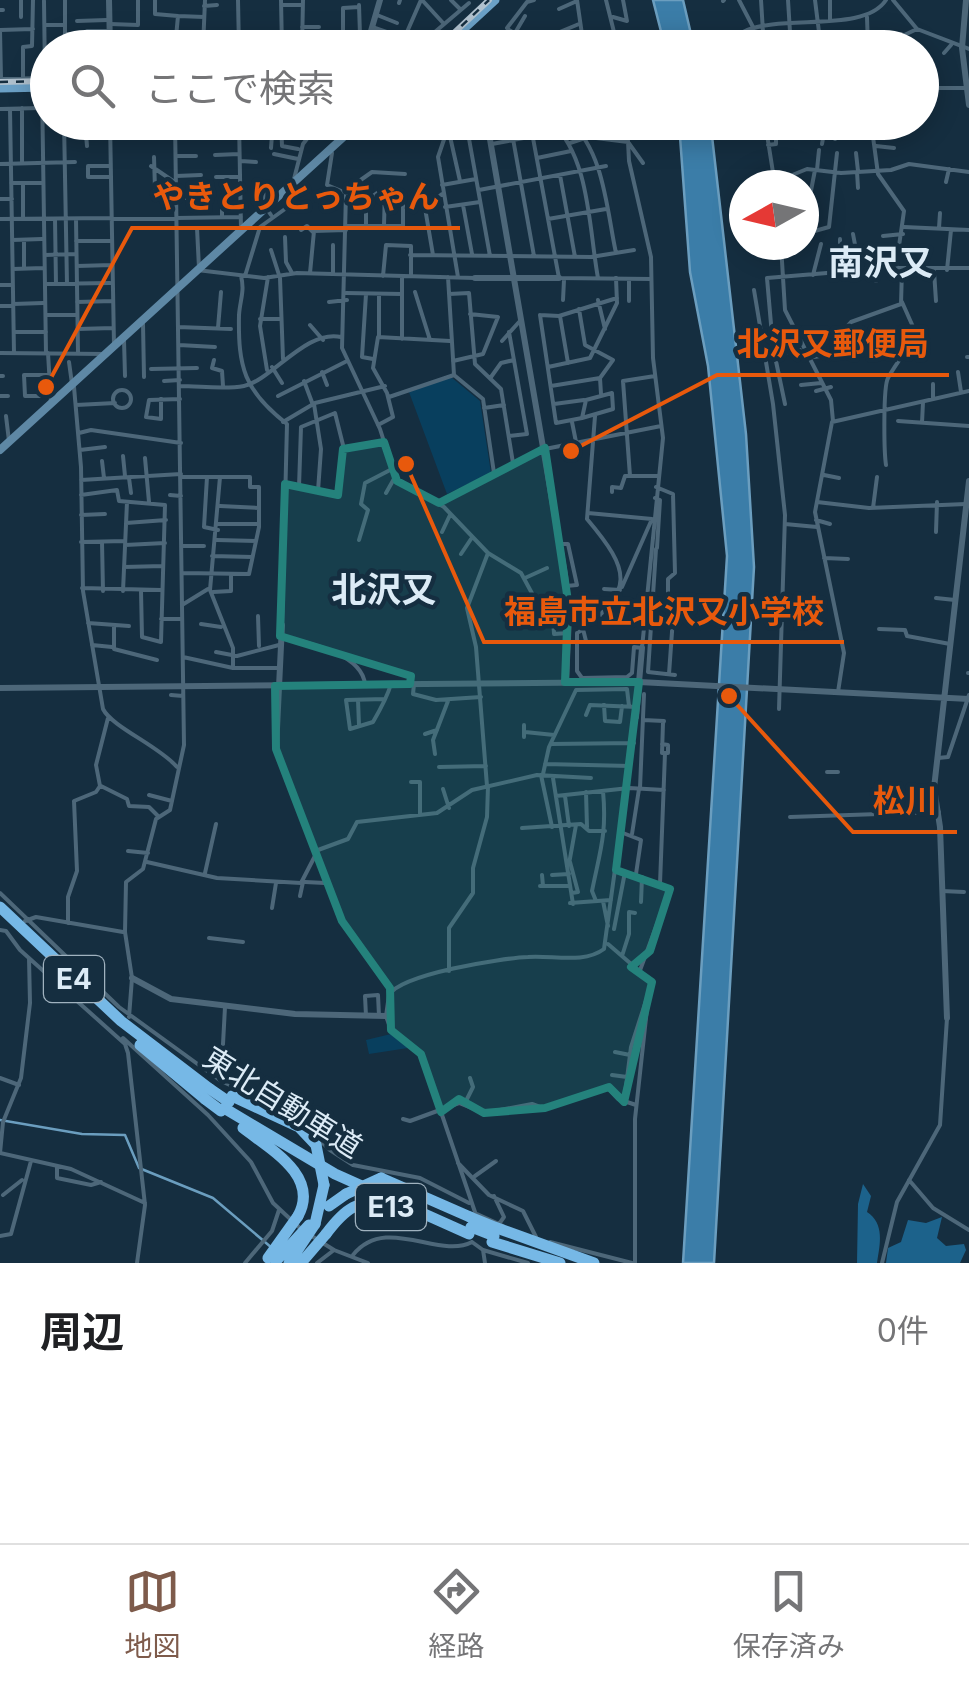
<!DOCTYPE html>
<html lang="ja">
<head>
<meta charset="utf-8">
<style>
	body { margin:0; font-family:Inter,"Noto Sans JP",sans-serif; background:#f6f6f6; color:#202124 }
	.compass { position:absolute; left:729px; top:170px; width:90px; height:90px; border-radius:50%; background:#fff; box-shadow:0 5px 25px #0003; rotate:262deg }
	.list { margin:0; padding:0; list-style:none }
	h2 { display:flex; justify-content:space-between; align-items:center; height:130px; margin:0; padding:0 40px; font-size:42px }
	h2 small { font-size:32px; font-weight:400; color:#757577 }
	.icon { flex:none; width:55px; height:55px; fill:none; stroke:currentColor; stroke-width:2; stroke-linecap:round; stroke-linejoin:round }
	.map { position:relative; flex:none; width:969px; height:1263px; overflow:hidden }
	.search { position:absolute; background:#fff; box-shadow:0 5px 25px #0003; left:30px; right:30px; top:30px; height:110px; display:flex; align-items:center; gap:25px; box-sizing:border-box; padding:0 35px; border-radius:55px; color:#757577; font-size:38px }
	.sheet { height:280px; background:#fff }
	nav { display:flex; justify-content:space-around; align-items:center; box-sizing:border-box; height:140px; border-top:2px solid #e0e0e0; background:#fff; font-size:28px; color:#757577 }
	nav a { display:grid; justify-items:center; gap:5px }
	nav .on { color:#7e5b4b }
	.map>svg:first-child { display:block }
</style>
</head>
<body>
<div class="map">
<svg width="969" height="1263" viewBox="0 0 969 1263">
	<rect width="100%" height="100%" fill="#152e40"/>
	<!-- green -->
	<path fill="#083f5e" d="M451,377l29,24 11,72 -44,21 -38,-102z
		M391,1034l17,14 -39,6 -3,-14z"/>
	<!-- forest -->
	<path fill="#1c628b" d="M863,1184l8,12 -4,16c18,12 13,32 10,51h-20l1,-59z
		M942,1217l-5,21 9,8 18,-2 2,6 -6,13h-74l2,-15 13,-6 7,-22 18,3z"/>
	<!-- water -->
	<path fill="#3b7da8" stroke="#6b9ebf" stroke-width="2.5" d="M653,0h30l11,47h-29z
		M679,123h30l3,13 34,298 8,133 -40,696h-31l44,-707 -19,-190 -18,-94z"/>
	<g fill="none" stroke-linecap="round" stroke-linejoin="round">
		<!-- stream -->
		<path stroke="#6b9ebf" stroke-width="2.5" d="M0,1120l82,14 43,1 14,33 74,30 59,50"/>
		<!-- minor -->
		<path stroke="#4d6779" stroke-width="4" d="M65,0v48
			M155,0v14l23,2 -3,32
			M238,0l1,48
			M281,0l1,48
			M422,0l22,24
			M451,0l9,9
			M577,0l7,48
			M606,0l12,48
			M739,0l14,27
			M761,0l3,48
			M788,0l3,48
			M815,0l6,48
			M830,0v20
			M893,0l24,29 52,20
			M44,1l1,77
			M723,1l1,-1
			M399,3l1,-3
			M281,5h20
			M359,5l1,30
			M204,6l13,-1
			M559,9l18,-8
			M0,10h3
			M377,15l20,8
			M178,16l26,1
			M21,17v-17
			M613,17l14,4 -4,-21
			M867,17l1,31
			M77,21l30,-1
			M110,24l28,1v-25
			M45,25h20
			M302,27h17
			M372,27l29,10
			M0,30l1,49
			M0,30l33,-1
			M743,32c38,-19 121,2 143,-32
			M515,33l10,-17
			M343,36v-28l16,-1
			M501,38l5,10
			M238,39l31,-1
			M868,40l30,-2 19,-9
			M538,41l41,-17
			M203,44h35
			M87,48v-17h23
			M203,48l2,-48
			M302,48l1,-48
			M330,48l6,-12 33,-1
			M400,48l21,-48
			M416,48l53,-45
			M488,48l23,-17
			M528,48l-21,-20 20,-26 7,-2
			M562,48l21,-9
			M944,53l7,-8
			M0,79l45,-1
			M23,79v-32l9,-1 1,-46
			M42,87l4,266
			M935,88h32
			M22,108v55
			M0,109l40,-1
			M10,109l4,244
			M64,122l3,162
			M85,122l2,24
			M94,122l16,3
			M110,122l4,223
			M239,122l2,107
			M281,122l1,24 16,3
			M450,122l-12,35 20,120
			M466,122l24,134
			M510,122l24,134
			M530,122l29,156 92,1
			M551,122c39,34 38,108 47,156
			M570,122c34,29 37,90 46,131
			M765,122l10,63
			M829,122l7,5 -1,12
			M871,122l7,52 26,37 -8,56
			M152,125h21
			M216,125h23
			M776,126h16
			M438,127l12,4
			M576,128l12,-6
			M804,131l1,-9
			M449,132l11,49
			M258,135h21
			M175,136l20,-1
			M339,137l6,-15
			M112,138l23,-1 -1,-7
			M570,143l18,-6 40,5 15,21
			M492,144l69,-13
			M822,144l4,-22
			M768,145l8,-1v-22
			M876,146l18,2
			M271,148l1,-13
			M332,153l-5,32 19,8 -4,155 38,81 16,50 48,28 44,46 -21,55 9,39 11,139
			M856,153l2,18
			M274,154l24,5
			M215,155l24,-1
			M176,156h20
			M154,157l1,32
			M537,158l34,-7
			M241,161l15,1
			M0,164l75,-2
			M109,166h-21v11h23
			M151,166l25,17
			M815,170l-7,36 3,26 18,-5 8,-74
			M817,170l2,-20
			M857,172l1,16
			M560,175l15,82
			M176,176l25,-1
			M216,177h24
			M294,179l9,-35 17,-22
			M775,182l32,-13 34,4 50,-3 18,-6 60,8
			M946,182l3,-13
			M11,183h31
			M23,183v35
			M442,185l34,-6
			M264,187l-1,16 8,12
			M479,190l127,-24
			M345,191l27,-19 33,2
			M176,198h20
			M222,198v19
			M0,199h12
			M463,205l9,49
			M445,207l35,-5
			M176,218l65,-1
			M0,219l110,-1
			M55,219l1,65
			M76,219l2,133
			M111,219h65
			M548,219l58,-10
			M384,225l1,-35
			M346,226h57v-24l-20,-13 -17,12v24
			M904,227l65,3
			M197,228l2,40
			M939,228l1,-15
			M301,230l6,-4 6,6
			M853,234l7,37
			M883,236l20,-2
			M285,237l1,25 6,11
			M12,240l30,-1
			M24,240v28
			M76,241h35
			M781,245l4,65 46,90 2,21
			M271,250l9,28 3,81
			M45,255l30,-1
			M410,255l181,2 43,-7
			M433,255l-8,-47 17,-14
			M77,266l35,-1
			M13,269l30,-1
			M876,269v12
			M197,270l67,8 33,-5 178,5
			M947,270l4,-40
			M934,271l2,30
			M310,273l4,-42 32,-1
			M840,273v-34
			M333,274v-29
			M813,275l8,-31
			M241,276c4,15 -1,24 -2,39 -1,52 5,76 48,109l-5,201
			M245,276l15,-49 25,-18 6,-19
			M383,276l3,-31 25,1v29
			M448,277l6,98 29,24 11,74
			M629,281v20
			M45,284l65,-1
			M0,285h13
			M754,290l19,114 12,111 -6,194
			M415,292l15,48
			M346,293l56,1
			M366,294l-4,63 11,2
			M449,294l20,-1 6,71 26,25 12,74
			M563,300l1,-20
			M598,300l7,29
			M77,302l36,-1
			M329,302l18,-2
			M13,304l30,-1
			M0,306h13
			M579,309l6,36 28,15 -13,18 1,16
			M46,315h30
			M540,315l16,108 26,-5 4,-18 26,-7 1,16 -31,9
			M540,315l19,1 58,-18
			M560,316l8,47
			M260,319h19
			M143,324l1,53
			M310,325l13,15
			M178,327l53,2
			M218,328l3,-36
			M78,329l35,-1
			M16,332h30
			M840,334l11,-12 50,-18 1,-35
			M379,337v-43
			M402,339v-63
			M124,340l1,36
			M502,341l17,-19
			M179,345l36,2
			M0,353l105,1
			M48,353l3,50
			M765,357l35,-7
			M967,357h2
			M807,358l20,-3
			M214,360l-2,8 10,3 1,15
			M453,361l30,-7 15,-37 -28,-3
			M69,362l3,22
			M272,367l10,16
			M548,367l42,-9 27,-55 -1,-25
			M151,369l46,-1
			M267,370l-7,-44 8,-49
			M322,372l5,13
			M958,372l3,20
			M48,375h-24l1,21h24
			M0,376h3
			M491,377l10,-14 13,-3
			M164,381l16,-1
			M304,381l9,24
			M933,384v15
			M801,385l20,-2
			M180,386c20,0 44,4 64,0 28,-6 62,-57 97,-49
			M551,386l49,-8
			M74,387l7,80 2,124 20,118c9,18 56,37 74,58
			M113 399a9 9 0 1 1 18 0a9 9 0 1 1-18 0Z
			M816,391l15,-4
			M0,396h8
			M278,396l69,-35
			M389,397l65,-22
			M161,399v20l-15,-2 3,-17 31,-1
			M314,404l7,45 -3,42
			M554,404l30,-4
			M785,404l-12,-57 -6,-69 120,-10h82
			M76,405l39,-2
			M484,408l20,-3
			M6,416l3,25
			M898,421l71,5
			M283,422l32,-19 70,-17
			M572,422l4,20
			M922,423l1,-21
			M378,425l15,-8 -6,-24 -14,-25 5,-31 72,4
			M79,433l12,-3 90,13
			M509,436l18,-2 -18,-102
			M343,449l39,-7
			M80,450l25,-3
			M123,456l2,20
			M145,458l4,44
			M102,461l2,17
			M886,465c-2,-13 -3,-78 2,-87 10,-18 21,-28 26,-49l-12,-27
			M824,475l15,3
			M630,476l-7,-95 32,-5
			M181,477h69v10h9v40l-10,47 -67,-1
			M207,477l-3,50 14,3
			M220,477l-10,113 23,58v20
			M129,478l2,15
			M81,480l100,-6
			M285,484l52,11 6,-50 -8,-32 -34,14 -2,60
			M656,487l17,7 2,79 -7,6v25
			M612,492v-5l9,1 4,-12h33
			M386,493l9,-16
			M81,495l36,-5 2,11 46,4 -4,137 -19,-5 -1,-46
			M170,495l11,1
			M655,498l5,2 -3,48
			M817,502l52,6 97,-4
			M438,503l102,-53 121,-24
			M220,506l39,2
			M873,508l4,-31
			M588,513l64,6 -30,68
			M81,515l24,-1
			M816,520l14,4
			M126,523l40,-3
			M218,524h40
			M785,524l32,3
			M442,532l8,-17
			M936,532l1,-30
			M217,540l39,1
			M359,540l9,-30 -7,-6 4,-21 27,-14
			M81,542l44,-1
			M102,542l1,49
			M561,544h7l9,41 -11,1
			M125,545l40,-2
			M181,546h23
			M656,549l-8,123 27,3
			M488,553l33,20 13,24 34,15
			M461,554l10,-15
			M212,556l40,1
			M824,558l24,1
			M124,567l39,-1
			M525,578l22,-10
			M82,588l79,2
			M604,589l16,1
			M123,591l4,-89
			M213,592l18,-1v-17
			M936,598l19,2
			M617,601l57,3 -5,70
			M182,605l26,-16
			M531,612l22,5 1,17 15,-1
			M258,616l1,30
			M570,616h30
			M161,619h21
			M88,623l41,3
			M201,624l20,3
			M114,625v24l43,11
			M583,629l3,12
			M879,629l26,1 2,6 43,8
			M579,632c56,-41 52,-61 8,-113l8,-103
			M577,633v38l5,7 45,-1 5,-4 2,-26 8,1 21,-210 -10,-80 -2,-101 -22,-96 -2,-39
			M280,636c25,6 83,17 85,49
			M92,645l20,2
			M216,652l21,4 42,-11
			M183,657l50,11h44
			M968,673h1
			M414,684l-1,10 23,6 45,-3
			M838,692l6,-39 -29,-141 17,-90 137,-31
			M171,695l12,1
			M385,699l-39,1 4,29 23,-7c7,-12 14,-24 18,-38
			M358,700l1,25
			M604,705l1,16 15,1 2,-16
			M586,715l4,-10 47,2
			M643,720l21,1 -1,2 -1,30h6v-8l-6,-1
			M524,725v12
			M525,732l29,3
			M425,734l12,-4
			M551,744l83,-1
			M435,754l-2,-14 15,-39
			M938,758l10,-1 21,-62
			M545,764l85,2
			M439,767l47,-1
			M827,772h11
			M543,774l6,-27 27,-57 51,-1 2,17
			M541,775l11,52
			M553,778l20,126
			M411,782h9v33
			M101,786l26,13 2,7 20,1 9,9
			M640,788l4,-94
			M443,789l6,19
			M586,792l1,35
			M149,795l23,6
			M556,796l73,-8 35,2
			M565,796l4,30
			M790,817l149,-5
			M522,828l59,-4 8,7h16
			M623,833l18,7 -5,34
			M632,834l7,-45
			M128,851l20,2
			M147,862l70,16 84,5 17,-33 30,-11 9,-17 80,-9 35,-23 65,-15 54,3
			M570,862l8,30 -6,1
			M569,864l7,-39
			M616,870l54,19 -31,84
			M205,873l11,-49
			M542,875l1,11
			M552,875l17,-1
			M305,882l20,1
			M660,884l5,-131
			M540,886h30
			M942,891l22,1
			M0,893l119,114 102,74 71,32 38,37 23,15 67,13 49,25
			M300,896l3,-14
			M596,901l-4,-10c8,-40 15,-57 11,-100
			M603,901l5,25
			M641,902l1,-25
			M570,903l41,-3
			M272,908l4,-25
			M25,921l11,-4 87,15
			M68,923v-26l9,-26 -3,-70 22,-9 4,-6 -4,-21 12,-47
			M614,929l11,-57
			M0,930l6,1 14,19 105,94 3,9 17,152 -8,58
			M209,938l34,4
			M608,944l44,38 -21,65 -7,55
			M622,956l7,-22v-22l6,1
			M449,971v-43l24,-35v-25l14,-51 1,-31
			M366,1016l-1,-20 13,-1 1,21
			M129,1017l3,-39 -7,-46 1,-50 17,-13 13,-50 14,-9 14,-65 -9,-623
			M123,1038l85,77 43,47 22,41 29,27
			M615,1052l15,3
			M612,1075l15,2
			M0,1078l19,7
			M221,1081l4,-74
			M466,1101l7,-14 -3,-9
			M403,1119l7,2 49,-18 25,10 48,-9 11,4 64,-21 11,12 18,6
			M0,1153l3,-31 18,-44 9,-75 -1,-45
			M0,1153l71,16 74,34
			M458,1163l31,32 34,16 13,26
			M57,1166v12l34,7 10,-3
			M475,1176l21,-15
			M909,1180l24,28 36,22
			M3,1195l19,-15
			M494,1196l10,21 -5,7 4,2
			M477,1214l22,10
			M477,1218l-55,-162 -31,-26 -5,-14 3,-21c12,-21 113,-37 139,-38 24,-2 56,7 76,-8l32,-232
			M310,1235l24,15
			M0,1236l11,-2 20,-73
			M472,1242l11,8 2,13
			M550,1242l82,21
			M483,1250l45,13
			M353,1255c33,-41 86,5 119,-13
			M245,1263l27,-32 7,-21
			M317,1263l17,-13 34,13
			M635,1263v-144l12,-110
			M882,1263l15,-61 43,-77 7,-107"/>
		<!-- tertiary -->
		<path stroke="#4d6779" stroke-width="6" d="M109,0l1,48
			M966,0l-4,48 7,57
			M366,48l14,-48
			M202,122v11
			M487,122l78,453 4,41 -3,66
			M475,278h84
			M282,625l-6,124 66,172 49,69
			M0,688l639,-6 330,17
			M636,717l6,-69
			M132,978l39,21 124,15 91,2
			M947,1018l-7,-191 -6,-39 35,-307"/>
		<!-- secondary -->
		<path stroke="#5e88a5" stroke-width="8" d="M0,450l360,-328"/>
		<!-- primary -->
		<path stroke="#6ba1c7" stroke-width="9" d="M443,48l52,-48
			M0,88l48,-1"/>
		<!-- motorway -->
		<path stroke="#76b8e6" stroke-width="11" d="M0,907l121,114 89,68
			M140,1045l65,54
			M232,1096l67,31 17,18
			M224,1108l111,66 134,60
			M243,1128c27,21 77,48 55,88
			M381,1178l89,39
			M329,1206l17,-12
			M315,1224l9,-39
			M497,1228l97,35
			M326,1234c18,-24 33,-38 64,-27
			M492,1242l68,21"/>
		<defs>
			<path id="rail" d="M438,48l51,-48
				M0,82l48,-1"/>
		</defs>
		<!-- rail casing -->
		<use href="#rail" stroke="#b0c1ce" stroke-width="6"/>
		<!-- rail -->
		<use href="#rail" stroke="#152e40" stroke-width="2.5" stroke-dasharray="8" stroke-linecap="butt"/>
		<!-- motorway-bridge -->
		<path stroke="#76b8e6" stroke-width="11" d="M210,1089l19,13
			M205,1099l16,12
			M316,1145l8,40
			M346,1194l35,-16
			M470,1217l27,11
			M471,1227l23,9
			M268,1258l30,-42
			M276,1261l33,-36
			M289,1263l26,-39
			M301,1263l25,-29"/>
	</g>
	<!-- marked area -->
	<path fill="#24827c" fill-opacity="0.2" stroke="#24827c" stroke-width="8" stroke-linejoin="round" d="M384,442l13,39 42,22 106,-55 23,153 -3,81h74l-23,188 54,19 -20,62 -19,16 21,15 -28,120 -15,-15 -64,21 -61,5 -25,-14 -18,13 -20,-58 -30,-24 -1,-42 -48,-67 -66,-172 -1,-63 135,-2 1,-8 -131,-40 5,-152 53,11 5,-46z"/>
	<g text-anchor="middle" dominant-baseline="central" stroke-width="9" stroke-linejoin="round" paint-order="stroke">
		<!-- shield labels -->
		<g fill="#152e40" stroke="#a0b2bf" stroke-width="2.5">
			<rect x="44" y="956" width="60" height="46" rx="8"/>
			<rect x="356" y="1184" width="70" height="46" rx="8"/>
		</g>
		<g font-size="28" font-weight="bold" fill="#dcebf6">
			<text x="74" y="979">E4</text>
			<text x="391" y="1207">E13</text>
		</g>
		<!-- street labels -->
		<g font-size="30" fill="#dcebf6" stroke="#152e40">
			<text transform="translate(283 1102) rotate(32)">東北自動車道</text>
		</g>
		<!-- quarter labels -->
		<g font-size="35" font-weight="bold" fill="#dcebf6" stroke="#152e40">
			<text x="881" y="262">南沢又</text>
			<text x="384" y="589">北沢又</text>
		</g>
	</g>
	<!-- callouts -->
	<path fill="none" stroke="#e8590c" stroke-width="4" d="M46 387L132 228H460M571 451L717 375H949M406 464L484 642H844M729 696L853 832H957"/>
	<g fill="#e8590c" stroke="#152e40" stroke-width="4">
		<circle cx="46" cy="387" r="10"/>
		<circle cx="571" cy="451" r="10"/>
		<circle cx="406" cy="464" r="10"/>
		<circle cx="729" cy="696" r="10"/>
	</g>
	<g font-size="32" text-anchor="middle" font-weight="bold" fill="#e8590c" stroke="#152e40" stroke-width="9" stroke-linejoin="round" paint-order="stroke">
		<text x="296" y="208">やきとりとっちゃん</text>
		<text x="833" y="355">北沢又郵便局</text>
		<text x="664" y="623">福島市立北沢又小学校</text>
		<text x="905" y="812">松川</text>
	</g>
</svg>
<svg class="compass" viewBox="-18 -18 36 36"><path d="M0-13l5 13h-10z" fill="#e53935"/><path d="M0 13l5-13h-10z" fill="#757577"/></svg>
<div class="search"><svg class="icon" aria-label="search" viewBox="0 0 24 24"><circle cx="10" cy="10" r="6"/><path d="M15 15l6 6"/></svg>ここで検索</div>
</div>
<section class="sheet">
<h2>周辺<small>0件</small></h2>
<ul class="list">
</ul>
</section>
<nav>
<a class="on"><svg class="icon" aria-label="map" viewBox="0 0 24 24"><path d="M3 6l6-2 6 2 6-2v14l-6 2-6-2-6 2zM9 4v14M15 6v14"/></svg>地図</a>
<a><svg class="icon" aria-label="directions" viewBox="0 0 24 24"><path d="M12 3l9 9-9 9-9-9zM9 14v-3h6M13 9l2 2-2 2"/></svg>経路</a>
<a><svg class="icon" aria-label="saved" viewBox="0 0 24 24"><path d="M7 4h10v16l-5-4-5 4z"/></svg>保存済み</a>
</nav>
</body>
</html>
